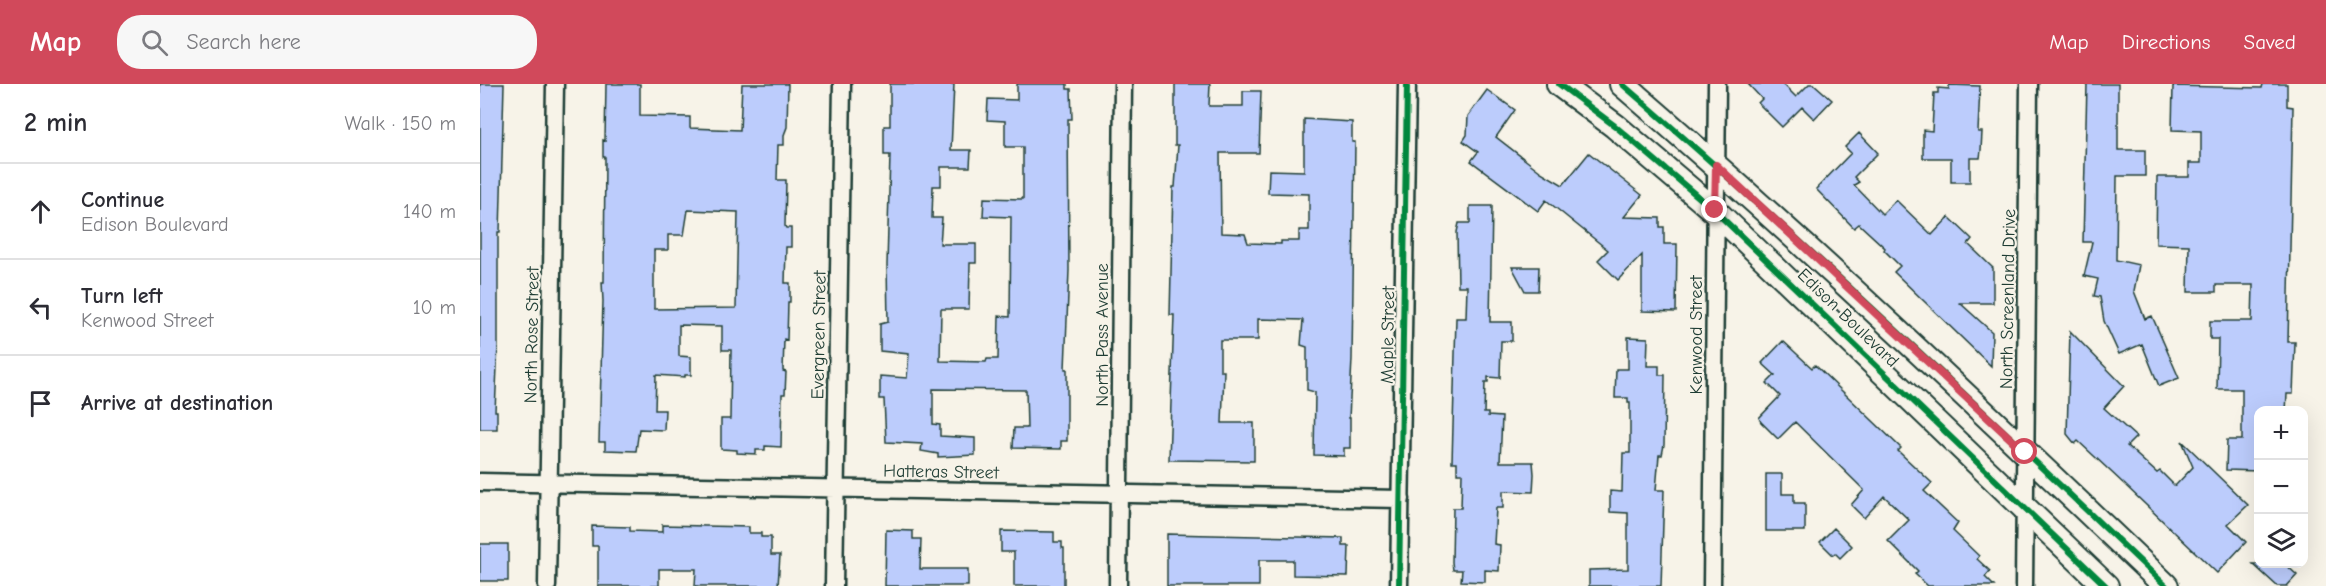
<!DOCTYPE html>
<html lang="en">
<head>
<meta charset="utf-8">
<style>
	body { margin:0; font-family:"Comic Neue",sans-serif; background:#f7f7f7; color:#2b2b33 }
	.controls { position:absolute; right:18px; bottom:18px; display:grid; overflow:hidden; border-radius:12px; box-shadow:0 6px 24px #0002 }
	.controls button { width:54px; height:54px; display:grid; place-items:center; padding:0; border:0; border-bottom:2px solid #e1e1e2; background:#fff; color:#2b2b33; font:30px sans-serif }
	.stop { position:absolute; width:18px; height:18px; margin:-14px; border:4px solid #d1495b; border-radius:50%; background:#fff }
	.stop.end { background:#d1495b; border-color:#fff; box-shadow:0 2px 6px #0008 }
	.list { margin:0; padding:0; list-style:none }
	h2 { display:flex; justify-content:space-between; align-items:center; height:78px; margin:0; padding:0 24px; font-size:26px }
	h2 small { font-size:20px; font-weight:400; color:#7c7c81 }
	.list li { display:grid; grid-template-columns:39px 1fr auto; gap:18px; align-items:center; box-sizing:border-box; height:96px; padding:0 24px; border-top:2px solid #e1e1e2 }
	.list b { display:block; font-size:22px; white-space:nowrap }
	.list p { margin:0; font-size:20px; white-space:nowrap; color:#7c7c81 }
	.list em { font-size:20px; font-style:normal; color:#7c7c81 }
	.icon { flex:none; width:33px; height:33px; fill:none; stroke:currentColor; stroke-width:2; stroke-linecap:round; stroke-linejoin:round }
	.map { position:relative; flex:none; width:1846px; height:502px; overflow:hidden }
	header { display:flex; align-items:center; gap:36px; box-sizing:border-box; height:84px; padding:0 30px; background:#d1495b; color:#fff }
	header strong { font-size:28px }
	nav { display:flex; gap:33px; margin-inline-start:auto; font-size:21px }
	.search { width:420px; height:54px; background:#f7f7f7; display:flex; align-items:center; gap:15px; box-sizing:border-box; padding:0 21px; border-radius:24px; color:#7c7c81; font-size:22px }
	main { display:flex }
	aside { flex:1; background:#fff }
	.map>svg:first-child { display:block }
</style>
</head>
<body>
<header>
<strong>Map</strong>
<div class="search"><svg class="icon" aria-label="search" viewBox="0 0 24 24"><circle cx="10" cy="10" r="6"/><path d="M15 15l6 6"/></svg>Search here</div>
<nav><a>Map</a><a>Directions</a><a>Saved</a></nav>
</header>
<main>
<aside>
<h2>2 min<small>Walk · 150 m</small></h2>
<ul class="list">
<li><svg class="icon" aria-label="ahead" viewBox="0 0 24 24"><path d="M12 20V5M6 11l6-6 6 6"/></svg><div><b>Continue</b><p>Edison Boulevard</p></div><em>140 m</em></li>
<li><svg class="icon" aria-label="left" viewBox="0 0 24 24"><path d="M17 20v-9H6M10 6l-5 5 5 5"/></svg><div><b>Turn left</b><p>Kenwood Street</p></div><em>10 m</em></li>
<li><svg class="icon" aria-label="arrive" viewBox="0 0 24 24"><path d="M6 21V4h12l-3 4 3 4H6"/></svg><div><b>Arrive at destination</b></div></li>
</ul>
</aside>
<div class="map">
<svg width="1846" height="502" viewBox="0 0 1846 502">
	<rect width="100%" height="100%" fill="#f7f3e8"/>
	<filter id="ink" filterUnits="userSpaceOnUse"><feTurbulence type="fractalNoise" baseFrequency=".0167" numOctaves="2"/><feDisplacementMap in="SourceGraphic" scale="12" xChannelSelector="R" yChannelSelector="G"/><feConvolveMatrix kernelMatrix="1 2 1 2 8 2 1 2 1" color-interpolation-filters="sRGB"/></filter>
	<g filter="url(#ink)">
		<!-- building -->
		<path fill="#bcccfc" stroke="#1f3d34" stroke-width="1.5" fill-rule="evenodd" d="M0,0h24l-4,148h-2v113l-3,66h2v18h-17z
			M126,0h34v32l50,1v11l50,2 2,-46h46l-1,43 -3,8v10h-6l-1,35h9l-1,46 1,2h5v19h-5l-1,36h5v19h-2l-1,38 -3,-1 -1,32 3,1 -1,22h-3l-1,53 -16,-1v4h-9v4l-19,-1v-3l-16,-1v-30h9l1,-69h-9v-24l-43,-1v31l12,1v18h-6v2l-29,-2 -1,35h10l-1,20 -25,-1 -3,22 -31,-1v-8h-6l4,-141 -1,-19h2l1,-125h-2v-17l2,1zM208,126l50,2 -2,96 -82,1v-59h14v-15h16z
			M410,0h64l-3,66h20l-1,17h-29v19h-8l-1,32h10l-2,26h36v19h-6l-1,46h-28l-1,52 46,1 1,-3h11l1,-43 11,1 1,-100 -28,-1 1,-18 39,1v-52h-18v-26l-18,-1 1,-21 29,1v-16h50v5h4l1,30h-4l1,151 -4,99h2v72h-6v8l-48,-1 1,-20h13l-1,-38 -93,-1v35l7,1v11l35,2v17l-37,2v-3l-17,-3 1,-7 -36,-2 -2,-43h-4v-23l27,2 2,-24 -29,-3v-27l8,-2 -1,-57 3,-110h-6v-29h6z
			M695,0h35l-1,22h34v-15h18l-2,62h-39l1,80 24,1 3,9 33,1v-3h18v-11h10v-36l-41,-1 1,-23 35,1v-52l48,3v20h3l-3,217 -3,59h1v30h-6v8l-30,-1 1,-63 -8,-2v-43l-6,-2 2,-25 -45,-1v21h-38v31h4l-2,52h32v38l-85,-1 5,-145h-4l3,-128h2l3,-42h-3z
			M1268,0h35l13,13 13,-13h5l18,16 -18,19 -12,-12 -20,20 -24,-24 4,-4z
			M1607,0h31v66h27v26h-28l-1,84 23,5 -5,26 11,28 7,-3 27,62 -20,8 -17,-42 -23,10 -15,-33 -4,-24 -6,-1 4,-17 -14,-3 8,-34h-9z
			M1783,0h24v22l6,1 -5,235h7l-2,52h-6l-1,17h-27v60l-33,-1 1,-30h15v-51h-25l1,-50h-8v-18h42l1,-36h-37v7h-28l1,-47 -33,-1 1,-67h32v-14h12v-32l-29,-1 1,-44 89,2z
			M1469,1l31,1 -2,46h4l-1,18 -1,8h-10v24h-19v-24h-28v-28l9,1 2,-38h4v-5l11,1z
			M1007,6l28,20 -19,27 45,35 22,13 26,-32 53,42 -18,22 36,1v9h4v17h13l-1,68 -34,-1v-56l-24,25 -20,-20 10,-10 -62,-50 -8,11 -67,-50 7,-9 -15,-11 4,-6 1,-19z
			M1379,49l19,20 -24,24 5,5 -5,3 28,29 14,-14 36,35 17,-18 23,22 -4,5 25,24v35h-33l32,29 -1,34 -97,-94 6,-6 -16,-16 1,-2 -26,-24 -5,4 -38,-39 35,-36 -6,-6z
			M990,122h22l-2,116h22v19h-11l-1,37 -12,-1v5h-3l-1,31h4v3l14,1 -2,45h33l1,12 -1,18 -30,-1v17h-7l-2,36 6,1 -1,26 -14,-1v12l-24,-1 1,-11h-9l-1,-8 1,-54h8l1,-35h-5v-11h-5l4,-144h10l1,-32h-9l-1,-54 2,-9h11z
			M1032,183h27l-1,24h-13z
			M1590,247l54,55 -20,22 32,29 -9,9 30,27 3,-2 15,15 18,-19 -11,-26 66,64 -20,19 18,18 -29,31 -93,-89 -46,-43 -3,3 -8,-10z
			M1148,253l20,1 -1,28h12v9h6l-1,70 -2,10h-3l-3,35h8l-3,96h-72v-16l39,-1v-56l-18,-1v-21l12,1 1,-39h7v-50h-2v-5h-13l1,-29h12z
			M1303,257l29,27 3,-3 28,27 58,56 -3,3 34,32 -8,8 34,32 -5,8 26,25 -2,3 13,12 -5,6 9,9h-66l-13,-12 3,-3 -30,-30 21,-21 -25,-24 -20,22 -13,-13 13,-15 -69,-68 -17,17 -17,-17 -2,-4 21,-22 -13,-13 8,-8 -13,-12z
			M1286,390h16v20h12v9h11v28h-39z
			M182,441l87,2v6h12v4h10v18h9l-2,31h-83l1,-17h-37v17h-61v-40h-6v-20l38,1v4l32,1z
			M1354,444l18,18 -12,12 -5,-5 -2,2 -13,-13z
			M406,446l27,1v8h8l-1,30h48v17h-83z
			M521,447l53,1v10h8v6h2v38h-50v-34h-13z
			M687,450l176,4v8h6l-1,30 -55,-1v-15h-34v26h-92z
			M0,460h28v37h-28z
			M1773,480h32l12,11 -10,11h-10z"/>
		<g fill="none" stroke-linecap="round" stroke-linejoin="round">
			<defs>
				<path id="minor" d="M0,398l921,17
					M67,502l8,-502
					M354,502l8,-502
					M638,502l5,-502
					M919,502l8,-502
					M1232,502l5,-502
					M1544,502l5,-502"/>
				<path id="secondary" d="M1079,0l56,42 100,85 391,375
					M1142,0c187,161 366,332 544,502"/>
			</defs>
			<!-- minor casing -->
			<use href="#minor" stroke="#1f3d34" stroke-width="21"/>
			<!-- secondary casing -->
			<use href="#secondary" stroke="#1f3d34" stroke-width="28"/>
			<!-- minor -->
			<use href="#minor" stroke="#f7f3e8" stroke-width="16"/>
			<!-- secondary -->
			<use href="#secondary" stroke="#f7f3e8" stroke-width="24"/>
			<defs>
				<path id="cycleway" d="M1079,0l56,42 100,85 391,375
					M1142,0c187,161 366,332 544,502
					M919,502l8,-502"/>
			</defs>
			<!-- cycleway casing -->
			<use href="#cycleway" stroke="#f7f3e8" stroke-width="10"/>
			<!-- cycleway -->
			<use href="#cycleway" stroke="#00873e" stroke-width="6"/>
		</g>
	</g>
	<g fill="none" stroke-linecap="round" stroke-linejoin="round" filter="url(#ink)">
		<!-- route -->
		<path stroke="#d1495b" stroke-width="8" d="M1235,126l1,-45 309,287"/>
	</g>
	<g text-anchor="middle" dominant-baseline="central" stroke-width="4.5" stroke-linejoin="round" paint-order="stroke">
		<!-- street labels -->
		<g font-size="18" fill="#1f3d34" stroke="#f7f3e8">
			<text transform="translate(1528 215) rotate(-89)">North Screenland Drive</text>
			<text transform="translate(1368 234) rotate(44)">Edison Boulevard</text>
			<text transform="translate(52 251) rotate(-89)">North Rose Street</text>
			<text transform="translate(339 251) rotate(-89)">Evergreen Street</text>
			<text transform="translate(622 251) rotate(-90)">North Pass Avenue</text>
			<text transform="translate(908 251) rotate(-89)">Maple Street</text>
			<text transform="translate(1216 251) rotate(-90)">Kenwood Street</text>
			<text transform="translate(461 388) rotate(1)">Hatteras Street</text>
		</g>
	</g>
</svg>
<div class="controls">
<button>+</button>
<button>−</button>
<button><svg class="icon" aria-label="layers" viewBox="0 0 24 24"><path d="M12 4l9 5-9 5-9-5zM3 14l9 5 9-5"/></svg></button>
</div>
<div class="stop" style="left:1545px;top:368px"></div>
<div class="stop end" style="left:1235px;top:126px"></div>
</div>
</main>
</body>
</html>
